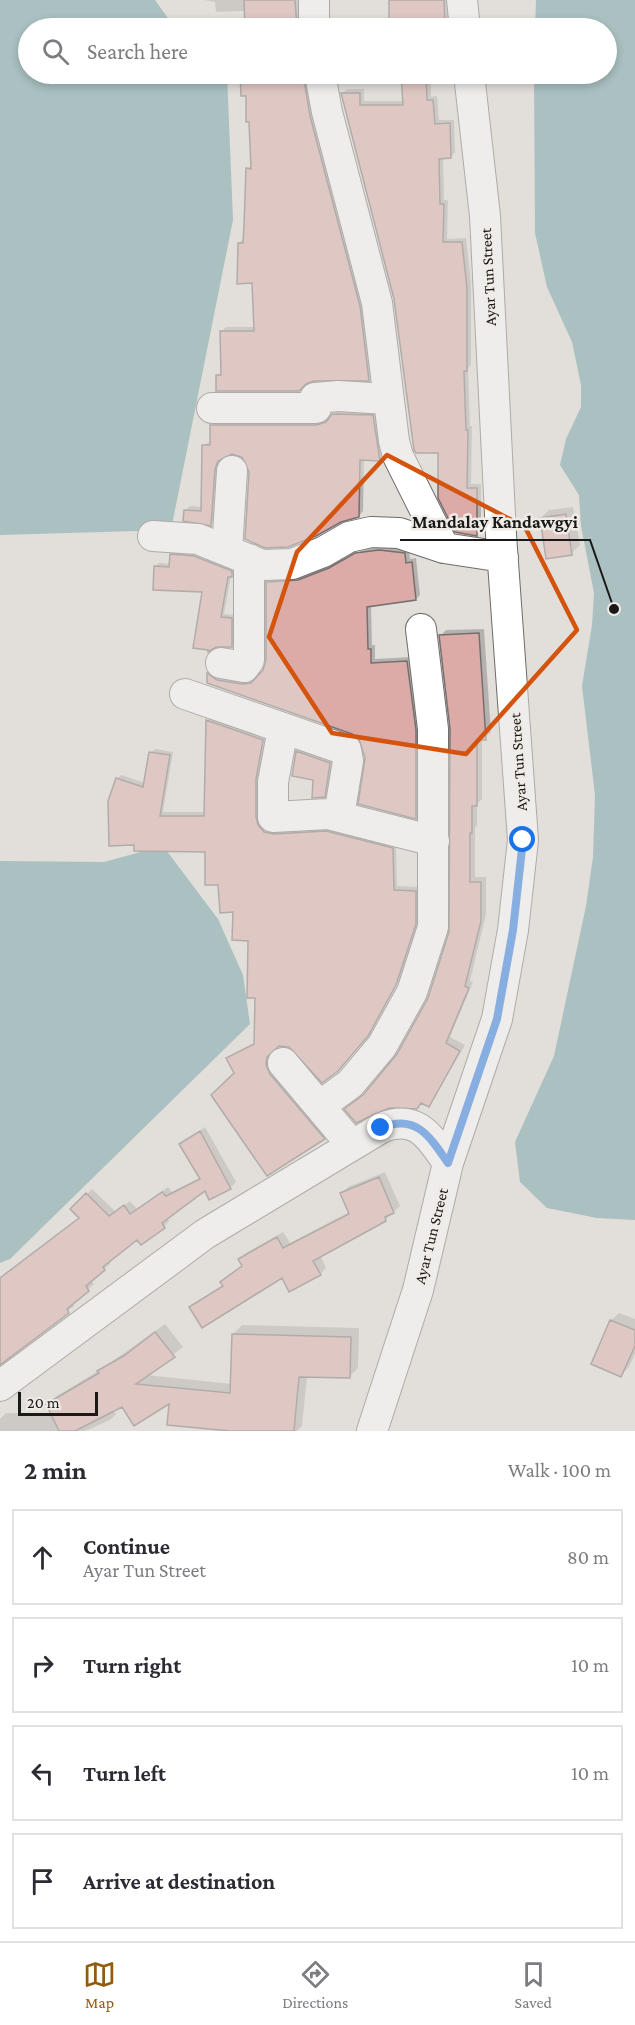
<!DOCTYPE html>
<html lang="en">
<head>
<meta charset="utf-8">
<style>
	body { margin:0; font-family:"Crimson Pro",serif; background:#f7f7f7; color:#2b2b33 }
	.scale { position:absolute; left:18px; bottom:15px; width:80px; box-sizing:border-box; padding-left:6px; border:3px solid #1b1918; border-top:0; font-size:16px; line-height:21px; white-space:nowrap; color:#1b1918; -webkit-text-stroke:4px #efebe7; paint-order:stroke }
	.stop { position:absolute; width:18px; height:18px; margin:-14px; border:4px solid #1a73e8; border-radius:50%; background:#fff }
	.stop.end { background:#1a73e8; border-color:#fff; box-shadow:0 2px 6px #0008 }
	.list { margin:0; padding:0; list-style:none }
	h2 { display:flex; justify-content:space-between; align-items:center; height:78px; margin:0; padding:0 24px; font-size:26px }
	h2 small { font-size:20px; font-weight:400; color:#7c7c81 }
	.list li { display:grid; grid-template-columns:39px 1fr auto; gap:18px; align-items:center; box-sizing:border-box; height:96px; margin:0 12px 12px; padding:0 12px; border:2px solid #e1e1e2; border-radius:0px }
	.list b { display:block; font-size:22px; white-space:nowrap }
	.list p { margin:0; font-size:20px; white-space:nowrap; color:#7c7c81 }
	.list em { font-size:20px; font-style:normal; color:#7c7c81 }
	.icon { flex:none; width:33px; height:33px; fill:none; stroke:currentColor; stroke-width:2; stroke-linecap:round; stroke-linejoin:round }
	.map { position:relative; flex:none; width:635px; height:1431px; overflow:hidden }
	.search { position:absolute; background:#fff; box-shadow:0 3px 9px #0003; left:18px; right:18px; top:18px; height:66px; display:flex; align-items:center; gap:15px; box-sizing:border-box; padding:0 21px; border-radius:33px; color:#7c7c81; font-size:22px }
	.sheet { height:510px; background:#fff }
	nav { display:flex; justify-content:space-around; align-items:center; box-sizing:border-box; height:84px; border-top:2px solid #e1e1e2; background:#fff; font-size:16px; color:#7c7c81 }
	nav a { display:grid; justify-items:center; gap:3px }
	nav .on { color:#915c10 }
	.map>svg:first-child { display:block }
</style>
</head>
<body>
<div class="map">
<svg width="635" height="1431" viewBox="0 0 635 1431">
	<rect width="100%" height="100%" fill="#e2deda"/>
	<!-- water -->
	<path fill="#669ca3" d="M0,0h155l20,28h-147v46h199l6,146 -62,310 -171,5z
		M536,0h99v1220l-38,-2 -50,-10 -27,-26 -5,-40 39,-86 32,-150 7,-49 2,-62 -13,-109 10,-61 2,-32 -13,-67 -2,-31 -19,-30 6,-26 15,-32v-22l-9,-43 -25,-55 -12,-54 -1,-159h72v-46h-71z
		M163,846l55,73 25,56 7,49 -240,235 -10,4v-402l104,1z"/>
	<!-- shadow -->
	<path fill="#0003" d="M204,0h96l1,28h-57l1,-17 -29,1 -1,-10z
		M391,0h56l2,28h-48l-2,-21z
		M243,74h64l57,227 9,74 -4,4 -151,-3 4,-5 -1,-39 5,-5h29l-1,-46 -15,-38 5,-4 3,-70 5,-5 -5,-69h-5z
		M402,74h29v23l6,-1 2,24h15l1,32 -4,5h-8l1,43h4l-1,39 19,-1 5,44v83l-3,3 2,58h2l-1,58h10v46l-5,4 -36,-83 -45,-153 -52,-205 4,-4h17v12h40z
		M338,410l40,1 6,43 -4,5 -16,-1 -1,53 -4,5 -108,-45 -8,-15 -9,-4 -9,2 -6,9 -4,56 -4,5 -26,-13 5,-5 13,1v-61l8,-5 1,-16 4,-4h106l8,-3z
		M573,507l7,38 -8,8 -31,-35 8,-8z
		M401,546l8,3 1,10 6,-1 4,37 -4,4 -45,6 1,40h3v14l36,-2 9,68v88l-5,4 -48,-59 -6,-20 -8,-5 -144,-51v-9l4,-4 34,11 10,-1 7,-8 4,-11v-77l4,-5 32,-2 67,-29z
		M175,551l23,2 37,15 -4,8 -7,38 11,1v27l-4,4 -27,-55 -49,-24 4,-4 12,1v-9z
		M484,629l7,104 -9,6v60l-5,5v22l-2,2v49h11v37l-16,67 3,1 -23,55 15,8 -36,60 -61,-13 30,-37 32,-57 21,-65 1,-204 -11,-94 5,-5z
		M211,717l55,19 -7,76 137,33 1,41 22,1v32l-20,61 -28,51 -29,35 -52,-20 -11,-1 -9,7 -1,9 58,73 -3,4 -88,-64 -8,-15 27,-16 1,-47 -7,-57 -30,-55 -13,-34 -70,-1 -19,-70 4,-4 24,8 6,-31 4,-3 18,3 -10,60h43l2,-92z
		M301,748l32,11 -5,33 -4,3 -26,-43z
		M205,1127l31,55 -6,6 -25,1 -38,29 2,3 -5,6 -27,11 -29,23 2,3 -20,16 4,4 -22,19 2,3 -6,5 -68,52v-67l81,-79 -9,-8 20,-20 24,23 14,-11 7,8 31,-22 4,5 29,-15 -21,-32z
		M385,1172l15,34 -15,14 -65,35 6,13 -6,6 -38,2 -91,31 33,-22 -2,-3 21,-17 -3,-6 6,-6 37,-21 7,11 59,-31 -7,-19 6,-6z
		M619,1313l16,6v35l-6,13 -8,8 -28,-12 18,-43z
		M165,1324l18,23 -37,28 86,9 1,-50 9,-9 117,3 -1,40 -9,9 -42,-1 -5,50 -5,5h-51l-76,-30 -55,-8 -1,20h3l-7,7 -25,11h-85v-12l6,-6h46l-4,-8 9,-9 46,-28z"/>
	<!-- building -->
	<path fill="#dcaba8" stroke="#75706f" stroke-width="1.5" d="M244,0h51l2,28h-52z
		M389,0h55l1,28h-56z
		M240,74h63l7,42 50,190 9,75h-55l-8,3 -7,7h-83v-16h5l-1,-44h34l-2,-48 -15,1 1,-41h5l1,-17 2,-58 5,1 -2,-47h-3v-26h-5z
		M401,74h25l1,26h6l2,24 15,-1 1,35 -12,1 1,45h4l-1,38h19l5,46v83h-3l2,59h2l-1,58h10v48l-22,-4 -17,-34v-45h-22l-2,-3 -20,-151 -53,-206h19v12h43z
		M332,414l41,1 7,46 -20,-1 -1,57 -18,5 -25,14 -28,11 -23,1 -20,-9 4,-67 -7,-15 -10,-3 -14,7 -3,8 -4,57 -28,-5 1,-11 17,1 1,-66h8v-20h106l10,-3z
		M566,514l6,41 -26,4 -6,-41z
		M379,550l26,3 1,10 6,-1 4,38 -49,7 1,42h3v14l36,-2 9,69v89l-58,-15 7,-46 -6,-19 -7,-5 -145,-51v-10l10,7 25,4 9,-1 12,-13 3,-10v-78l32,-2 31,-12 26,-15z
		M170,554l24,2 38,15v6h-4l-7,40 11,1v29h-16l-8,5v-2l-15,-2 9,-56 -49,-2 1,-24 15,1z
		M479,633l7,107h-9v66h-5v27h-2v49h11v39l-16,65 4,2 -23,55 14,8 -31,56 -8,-4 -4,6 -28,-1 -33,15 -12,-14 19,-14 34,-41 31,-56 21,-66 1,-203 -11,-94z
		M206,720l57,20 -7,39v38l2,8 6,7 10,2 52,-3 67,17 1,42 22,1v33l-20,61 -28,51 -30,35 -16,12 -33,-36 -10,-1 -12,11 -1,8 4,9 55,65 -58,37 -56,-81 23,-22 -8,-15 28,-14 1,-46h-8l1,-57 -16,-1 1,-28 -13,1 -2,-28h-13v-33l-71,-1v-6l-25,1 -1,-45 8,-23 27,9 6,-35 21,3 -10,61h44z
		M296,751l34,12 -5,34 -13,1 1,-18 -21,-4z
		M200,1131l31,58 -22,11 -4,-9 -43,32 3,5 -24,17 -4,-5 -34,27 2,3 -19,16 3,5 -22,18 2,4 -69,52v-87l79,-60 -9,-9 16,-16 23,23 15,-11 6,9 32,-22 4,4 34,-17 -21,-35z
		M379,1177l15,36 -9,4 1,4 -73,40 8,14 -32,17 -7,-14 -80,50 -13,-21 34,-21 -3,-4 22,-16 -4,-7 39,-22 6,11 66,-34 -9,-21z
		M610,1320l25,10v16l-14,31 -30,-13z
		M155,1332l20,25 -39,27 94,9 2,-59 119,3 -1,41 -51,-1 -5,54h-64l-63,-6 2,-21 -35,22 -12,-19 -47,24h-16l-13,-27 53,-31 -2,-2 28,-16z"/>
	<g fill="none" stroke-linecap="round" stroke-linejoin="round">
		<defs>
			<path id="minor" d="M314,0v28
				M462,0l3,28
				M320,74l7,38 50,191 17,138 4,15 46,92
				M212,408h104l-1,-10 23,-2 49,3
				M153,536l45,3 64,26 30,-1 31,-12 26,-15 22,-5 28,1 45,15 59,9
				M227,550l5,-79
				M221,663l23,4 5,-7v-101
				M185,694l161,56 2,11 -9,55
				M283,729l-10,53v35l55,-3 106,27
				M283,1063l69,82
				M321,1105l29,-21 32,-38 30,-54 21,-65v-198l-12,-100
				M0,1386l205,-152 176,-106c36,-15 49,9 67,35
				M372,1431l46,-141 30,-127 49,-144 16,-89 10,-90 -22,-305 -16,-319 -16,-142"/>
		</defs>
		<!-- minor casing -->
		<use href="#minor" stroke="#706c69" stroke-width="32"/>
		<!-- minor -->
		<use href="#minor" stroke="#fff" stroke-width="30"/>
	</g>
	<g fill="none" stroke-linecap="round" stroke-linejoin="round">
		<!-- route -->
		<path stroke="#1a73e8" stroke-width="8" d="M381,1128c35,-15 49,9 67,35l49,-144 16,-89 10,-90"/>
	</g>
	<!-- marked area -->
	<path d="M0 0H635V1431H0ZM387,455l138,72 52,103 -111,124 -134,-21 -63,-96 28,-85z" fill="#e2deda" fill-opacity=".55" fill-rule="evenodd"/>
	<path fill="none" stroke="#d4530d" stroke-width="4.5" stroke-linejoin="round" d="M387,455l138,72 52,103 -111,124 -134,-21 -63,-96 28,-85z"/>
	<g text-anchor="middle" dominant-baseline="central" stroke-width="5" stroke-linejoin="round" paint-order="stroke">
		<!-- street labels -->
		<g font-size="16" fill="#1b1918" stroke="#efebe7">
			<text transform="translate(488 277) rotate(-93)">Ayar Tun Street</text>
			<text transform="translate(518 762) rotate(-94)">Ayar Tun Street</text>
			<text transform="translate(431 1236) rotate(-76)">Ayar Tun Street</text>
		</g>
	</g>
	<!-- callouts -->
	<path fill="none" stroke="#1b1918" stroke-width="2" d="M614 609L590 540H400"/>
	<circle fill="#1b1918" stroke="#efebe7" stroke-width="2" cx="614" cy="609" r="6"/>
	<g font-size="18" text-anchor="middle" font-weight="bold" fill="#1b1918" stroke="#efebe7" stroke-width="5" stroke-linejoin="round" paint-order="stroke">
		<text x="495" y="528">Mandalay Kandawgyi</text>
	</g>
</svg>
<div class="scale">20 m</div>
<div class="stop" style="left:523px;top:840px"></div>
<div class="stop end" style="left:381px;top:1128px"></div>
<div class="search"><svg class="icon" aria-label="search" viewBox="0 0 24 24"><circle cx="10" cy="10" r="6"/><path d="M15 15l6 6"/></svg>Search here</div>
</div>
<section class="sheet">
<h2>2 min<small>Walk · 100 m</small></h2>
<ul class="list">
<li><svg class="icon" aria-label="ahead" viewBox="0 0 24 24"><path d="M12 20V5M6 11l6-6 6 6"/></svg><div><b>Continue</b><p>Ayar Tun Street</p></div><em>80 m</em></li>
<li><svg class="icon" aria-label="right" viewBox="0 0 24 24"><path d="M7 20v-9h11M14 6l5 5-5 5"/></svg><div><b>Turn right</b></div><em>10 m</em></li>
<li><svg class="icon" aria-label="left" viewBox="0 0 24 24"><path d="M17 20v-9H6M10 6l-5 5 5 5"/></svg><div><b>Turn left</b></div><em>10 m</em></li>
<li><svg class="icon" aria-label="arrive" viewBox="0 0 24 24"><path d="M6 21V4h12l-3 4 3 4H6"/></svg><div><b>Arrive at destination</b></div></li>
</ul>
</section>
<nav>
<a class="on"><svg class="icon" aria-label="map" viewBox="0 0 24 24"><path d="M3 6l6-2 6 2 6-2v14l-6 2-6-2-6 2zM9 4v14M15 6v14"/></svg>Map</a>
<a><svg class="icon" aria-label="directions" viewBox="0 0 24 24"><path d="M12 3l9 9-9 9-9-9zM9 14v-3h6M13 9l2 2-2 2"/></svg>Directions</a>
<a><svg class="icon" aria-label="saved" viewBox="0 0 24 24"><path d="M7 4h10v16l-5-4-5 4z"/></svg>Saved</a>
</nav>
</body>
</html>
